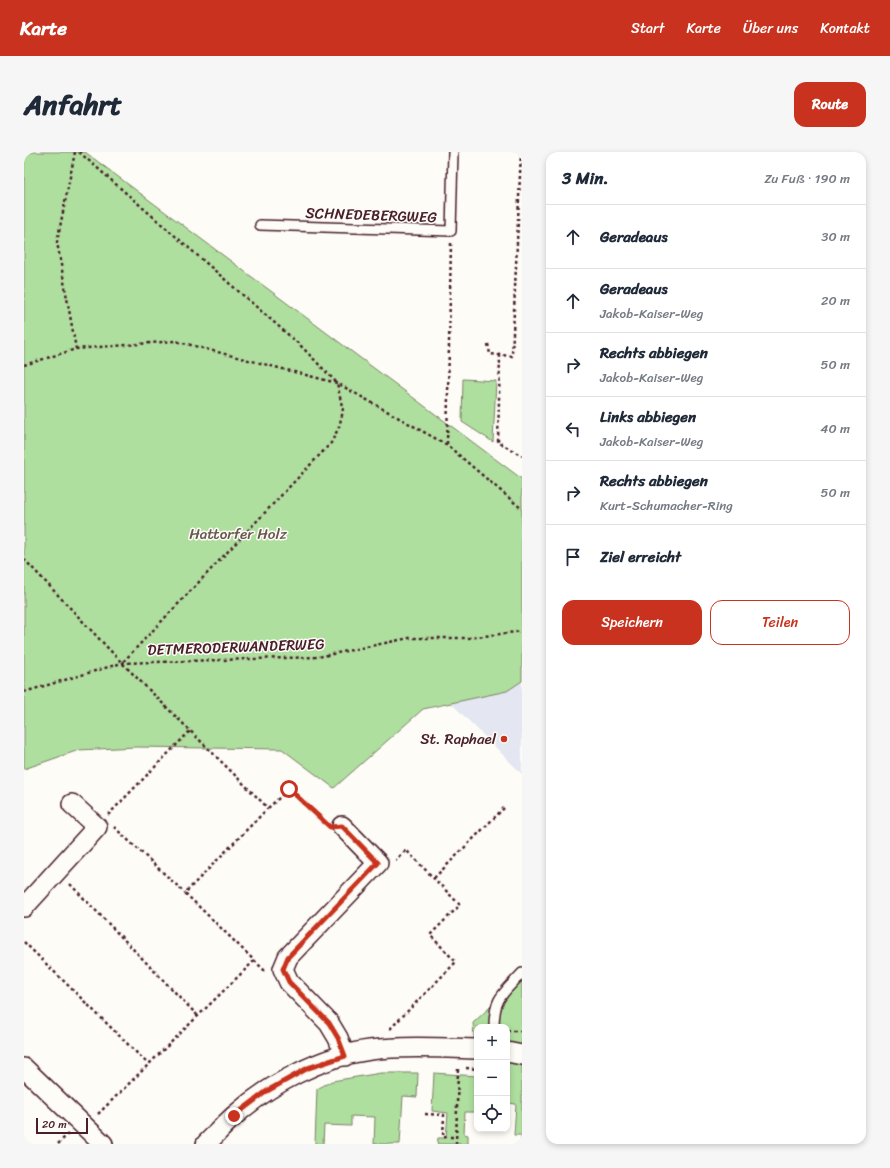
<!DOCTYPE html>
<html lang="de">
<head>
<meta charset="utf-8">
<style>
	body { margin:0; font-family:Sriracha,sans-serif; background:#f6f6f7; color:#1f2937 }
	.controls { position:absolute; right:12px; bottom:12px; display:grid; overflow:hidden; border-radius:8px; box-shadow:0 2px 6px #0003 }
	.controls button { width:36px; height:36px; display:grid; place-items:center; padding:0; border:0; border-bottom:1px solid #e0e1e3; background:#fff; color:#1f2937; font:20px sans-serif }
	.scale { position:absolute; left:12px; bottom:10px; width:52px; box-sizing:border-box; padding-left:4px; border:2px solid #4a1f2b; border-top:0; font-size:11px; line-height:14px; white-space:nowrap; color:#4a1f2b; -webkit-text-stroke:3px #fdfcf7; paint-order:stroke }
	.stop { position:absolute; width:12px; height:12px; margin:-9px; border:3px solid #c8321e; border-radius:50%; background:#fff }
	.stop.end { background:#c8321e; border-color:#fff; box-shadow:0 1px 4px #0008 }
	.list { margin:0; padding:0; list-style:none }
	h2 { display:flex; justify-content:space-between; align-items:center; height:52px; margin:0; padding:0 16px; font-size:17px }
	h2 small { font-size:13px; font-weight:400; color:#747a83 }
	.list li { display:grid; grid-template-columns:26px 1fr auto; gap:12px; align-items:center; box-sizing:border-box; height:64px; padding:0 16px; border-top:1px solid #e0e1e3 }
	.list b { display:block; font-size:15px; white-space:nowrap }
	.list p { margin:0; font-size:13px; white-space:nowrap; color:#747a83 }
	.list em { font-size:13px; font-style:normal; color:#747a83 }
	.actions { display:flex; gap:8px; padding:12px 16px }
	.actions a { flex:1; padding:9px 0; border:1px solid #c8321e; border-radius:12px; text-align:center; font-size:14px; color:#c8321e }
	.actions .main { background:#c8321e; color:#fff }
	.icon { flex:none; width:22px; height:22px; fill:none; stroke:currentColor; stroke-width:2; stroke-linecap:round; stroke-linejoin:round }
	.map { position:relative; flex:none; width:498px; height:992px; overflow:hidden; border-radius:12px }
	header { display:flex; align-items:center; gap:24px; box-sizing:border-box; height:56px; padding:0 20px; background:#c8321e; color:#fff }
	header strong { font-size:19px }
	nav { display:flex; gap:22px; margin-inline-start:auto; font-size:14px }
	.intro { display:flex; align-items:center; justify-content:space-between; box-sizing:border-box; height:96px; padding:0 24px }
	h1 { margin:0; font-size:28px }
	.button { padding:10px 18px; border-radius:12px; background:#c8321e; color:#fff; font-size:14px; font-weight:700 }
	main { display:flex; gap:24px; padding:0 24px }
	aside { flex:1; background:#fff; border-radius:12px; box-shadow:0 2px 6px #0003 }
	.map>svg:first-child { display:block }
</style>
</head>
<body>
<header>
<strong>Karte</strong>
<nav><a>Start</a><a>Karte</a><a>Über uns</a><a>Kontakt</a></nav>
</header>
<div class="intro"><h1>Anfahrt</h1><a class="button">Route</a></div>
<main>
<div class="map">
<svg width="498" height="992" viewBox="0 0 498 992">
	<rect width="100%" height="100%" fill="#fdfcf7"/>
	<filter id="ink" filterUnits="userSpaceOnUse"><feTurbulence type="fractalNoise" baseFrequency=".025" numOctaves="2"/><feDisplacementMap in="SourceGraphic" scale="8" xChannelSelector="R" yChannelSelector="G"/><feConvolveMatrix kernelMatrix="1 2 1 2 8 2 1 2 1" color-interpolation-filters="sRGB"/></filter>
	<g filter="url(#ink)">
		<!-- built -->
		<path fill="#e4e7f2" d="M498,529v93l-71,-71 56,-12z"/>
		<!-- green -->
		<path fill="#aedf9f" stroke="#7c7f65" d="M0,0h61l437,327v202l-15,10 -84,18 -89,79 -52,-39 -147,-2 -56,3 -55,19z
			M439,227l33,2 -3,61 -31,-20z
			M498,825v167h-1v-9h-7l2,-31 -9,-1v-76h-30v47l-4,-51z
			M357,921h37l-1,24 -14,-1 -3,48h-26l1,-27 -24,-1v10l-27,-1 -1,19h-8l2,-55 15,-8z
			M410,921l43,3v36h-12l-1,22 4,1v9h-31l1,-6h8l2,-25 -16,-2z"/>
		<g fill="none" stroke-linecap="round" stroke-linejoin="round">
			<defs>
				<path id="lane" d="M236,73l191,6 2,-79
					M470,875c0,-30 9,-33 28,-54"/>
				<path id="street" d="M318,674l36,37 -90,94 -5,12 6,13 40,41 9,15 7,18
					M0,755l73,-80 -25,-23
					M483,900l15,3
					M0,916l79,76
					M182,992c9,-9 18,-19 28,-28 36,-32 88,-60 136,-66 35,-4 72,-2 107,-1"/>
			</defs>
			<!-- lane casing -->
			<use href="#lane" stroke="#4a1f2b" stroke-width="12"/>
			<!-- street casing -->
			<use href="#street" stroke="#4a1f2b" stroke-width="22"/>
			<!-- path -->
			<path stroke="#4a1f2b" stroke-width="2.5" stroke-dasharray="3 3" stroke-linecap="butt" d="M51,0l-18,90 19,107
				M55,0l221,193 37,38 6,28 -4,16 -8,16 -209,220
				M497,0l-9,204 -12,-1 -2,87 24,14
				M464,192l2,10 10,1
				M0,213l52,-16 99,-8 162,42 110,62 75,64
				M423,292l4,-201
				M0,407l98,104 146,145 -83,85 80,78
				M0,540l98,-29 196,-6 91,-19h59l48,-6 6,-2
				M244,656l21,-19 36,33
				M84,663l83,-85
				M90,675l71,66
				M410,726l71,-71
				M46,732l128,132
				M0,790l124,122
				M366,877l66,-67 -26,-27 30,-30 -54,-55 -10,10
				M483,879h15
				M442,916l11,1
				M74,962l156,-153
				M401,962l19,1 -1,22h13
				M34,992l10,-10
				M432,992l2,-76"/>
			<!-- lane -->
			<use href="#lane" stroke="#fdfcf7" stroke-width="9"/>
			<!-- street -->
			<use href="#street" stroke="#fdfcf7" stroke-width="19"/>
		</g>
	</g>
	<g fill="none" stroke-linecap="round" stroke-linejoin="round" filter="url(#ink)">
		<!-- route -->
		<path stroke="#c8321e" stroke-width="5" d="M210,964l33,-25 41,-23 37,-12 -7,-18 -9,-15 -40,-41 -6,-13 5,-12 90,-94 -36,-37 -12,1 -41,-38"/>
	</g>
	<!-- markers -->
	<circle fill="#c8321e" stroke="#fdfcf7" stroke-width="1.5" cx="480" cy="587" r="4"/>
	<g text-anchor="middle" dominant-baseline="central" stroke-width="3" stroke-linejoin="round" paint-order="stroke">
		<!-- street labels -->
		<g font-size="15" fill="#4a1f2b" stroke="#fdfcf7">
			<text transform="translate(347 63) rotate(2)">SCHNEDEBERGWEG</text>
			<text transform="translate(212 495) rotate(-2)">DETMERODERWANDERWEG</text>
		</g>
		<!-- park labels -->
		<g font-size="15" fill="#68594e" stroke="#fdfcf7">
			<text x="214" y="382">Hattorfer Holz</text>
		</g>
		<!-- poi labels -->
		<g font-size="15" fill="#4a1f2b" stroke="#fdfcf7" text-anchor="end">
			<text x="472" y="587">St. Raphael</text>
		</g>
	</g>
</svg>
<div class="controls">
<button>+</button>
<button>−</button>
<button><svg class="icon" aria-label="locate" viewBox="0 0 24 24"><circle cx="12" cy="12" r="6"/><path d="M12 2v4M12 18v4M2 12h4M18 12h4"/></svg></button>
</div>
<div class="scale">20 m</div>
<div class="stop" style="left:265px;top:637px"></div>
<div class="stop end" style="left:210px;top:964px"></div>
</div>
<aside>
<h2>3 Min.<small>Zu Fuß · 190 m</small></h2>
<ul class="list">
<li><svg class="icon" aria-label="ahead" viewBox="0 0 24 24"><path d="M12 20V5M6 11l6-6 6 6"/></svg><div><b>Geradeaus</b></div><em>30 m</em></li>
<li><svg class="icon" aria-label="ahead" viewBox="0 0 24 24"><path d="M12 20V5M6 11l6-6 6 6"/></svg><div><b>Geradeaus</b><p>Jakob-Kaiser-Weg</p></div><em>20 m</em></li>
<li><svg class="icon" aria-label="right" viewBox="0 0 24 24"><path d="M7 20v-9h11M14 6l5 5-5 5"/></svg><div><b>Rechts abbiegen</b><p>Jakob-Kaiser-Weg</p></div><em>50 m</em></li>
<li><svg class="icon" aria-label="left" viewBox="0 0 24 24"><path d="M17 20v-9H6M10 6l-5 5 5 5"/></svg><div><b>Links abbiegen</b><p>Jakob-Kaiser-Weg</p></div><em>40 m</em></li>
<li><svg class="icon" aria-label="right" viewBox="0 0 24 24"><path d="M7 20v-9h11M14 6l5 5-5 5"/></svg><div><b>Rechts abbiegen</b><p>Kurt-Schumacher-Ring</p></div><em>50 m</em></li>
<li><svg class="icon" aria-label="arrive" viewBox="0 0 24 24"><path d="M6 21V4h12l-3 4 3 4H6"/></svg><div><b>Ziel erreicht</b></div></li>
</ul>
<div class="actions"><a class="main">Speichern</a><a>Teilen</a></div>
</aside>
</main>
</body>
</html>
